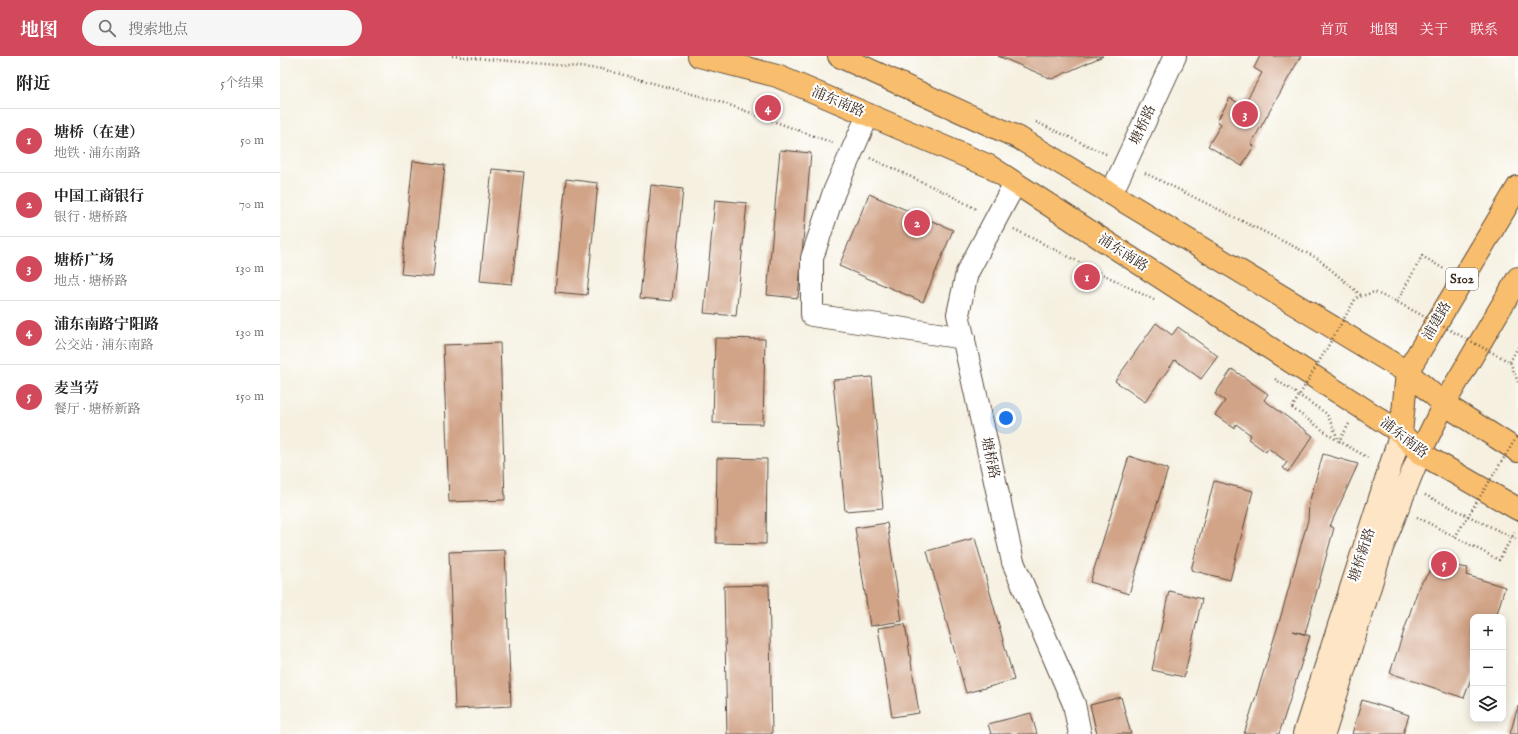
<!DOCTYPE html>
<html lang="zh">
<head>
<meta charset="utf-8">
<style>
	body { margin:0; font-family:"IM FELL English","Noto Serif SC",serif; background:#f6f6f6; color:#222 }
	.controls { position:absolute; right:12px; bottom:12px; display:grid; overflow:hidden; border-radius:8px; box-shadow:0 2px 10px #0003 }
	.controls button { width:36px; height:36px; display:grid; place-items:center; padding:0; border:0; border-bottom:1px solid #e0e0e0; background:#fff; color:#222; font:20px sans-serif }
	.you { position:absolute; left:726px; top:362px; width:14px; height:14px; margin:-10px; border:3px solid #fff; border-radius:50%; background:#1a73e8; box-shadow:0 0 0 6px #1a73e833 }
	.badge { display:grid; place-items:center; width:26px; height:26px; border-radius:50%; background:#d1495b; color:#fff; font-size:13px; font-weight:700 }
	.pin { position:absolute; translate:-50% -50%; border:2px solid #fff; box-shadow:0 1px 4px #0006 }
	.list { margin:0; padding:0; list-style:none }
	h2 { display:flex; justify-content:space-between; align-items:center; height:52px; margin:0; padding:0 16px; font-size:17px }
	h2 small { font-size:13px; font-weight:400; color:#767676 }
	.list li { display:grid; grid-template-columns:26px 1fr auto; gap:12px; align-items:center; box-sizing:border-box; height:64px; padding:0 16px; border-top:1px solid #e0e0e0 }
	.list b { display:block; font-size:15px; white-space:nowrap }
	.list p { margin:0; font-size:13px; white-space:nowrap; color:#767676 }
	.list em { font-size:13px; font-style:normal; color:#767676 }
	.icon { flex:none; width:22px; height:22px; fill:none; stroke:currentColor; stroke-width:2; stroke-linecap:round; stroke-linejoin:round }
	.map { position:relative; flex:none; width:1238px; height:678px; overflow:hidden }
	header { display:flex; align-items:center; gap:24px; box-sizing:border-box; height:56px; padding:0 20px; background:#d1495b; color:#fff }
	header strong { font-size:19px }
	nav { display:flex; gap:22px; margin-inline-start:auto; font-size:14px }
	.search { width:280px; height:36px; background:#f6f6f6; display:flex; align-items:center; gap:10px; box-sizing:border-box; padding:0 14px; border-radius:22px; color:#767676; font-size:15px }
	main { display:flex }
	aside { flex:1; background:#fff }
	.map>svg:first-child { display:block }
</style>
</head>
<body>
<header>
<strong>地图</strong>
<div class="search"><svg class="icon" aria-label="search" viewBox="0 0 24 24"><circle cx="10" cy="10" r="6"/><path d="M15 15l6 6"/></svg>搜索地点</div>
<nav><a>首页</a><a>地图</a><a>关于</a><a>联系</a></nav>
</header>
<main>
<aside>
<h2>附近<small>5个结果</small></h2>
<ul class="list">
<li><span class="badge">1</span><div><b>塘桥（在建）</b><p>地铁 · 浦东南路</p></div><em>50 m</em></li>
<li><span class="badge">2</span><div><b>中国工商银行</b><p>银行 · 塘桥路</p></div><em>70 m</em></li>
<li><span class="badge">3</span><div><b>塘桥广场</b><p>地点 · 塘桥路</p></div><em>130 m</em></li>
<li><span class="badge">4</span><div><b>浦东南路宁阳路</b><p>公交站 · 浦东南路</p></div><em>130 m</em></li>
<li><span class="badge">5</span><div><b>麦当劳</b><p>餐厅 · 塘桥新路</p></div><em>150 m</em></li>
</ul>
</aside>
<div class="map">
<svg width="1238" height="678" viewBox="0 0 1238 678">
	<rect width="100%" height="100%" fill="#fff"/>
	<filter id="ink" filterUnits="userSpaceOnUse"><feTurbulence type="fractalNoise" baseFrequency=".025" numOctaves="2"/><feDisplacementMap in="SourceGraphic" scale="8" xChannelSelector="R" yChannelSelector="G"/><feConvolveMatrix kernelMatrix="1 2 1 2 8 2 1 2 1" color-interpolation-filters="sRGB"/></filter>
	<filter id="wash" filterUnits="userSpaceOnUse"><feTurbulence type="fractalNoise" baseFrequency=".012" numOctaves="4" result="noise"/><feDisplacementMap in="SourceGraphic" scale="16" xChannelSelector="R" yChannelSelector="G"/><feGaussianBlur stdDeviation="0.9" result="paint"/><feColorMatrix in="noise" values="0 0 0 0 0 0 0 0 0 0 0 0 0 0 0 0 0 1.4 0 .05"/><feComposite in="paint" operator="in"/></filter>
	<g filter="url(#wash)">
		<rect width="100%" height="100%" fill="#f5f0e0"/>
		<g id="blocks">
			<!-- building -->
			<path fill="#d1a488" d="M718,0h105l-51,23z
				M980,0h41l-50,88 3,2 -12,20 -34,-20 13,-22 -4,-3 13,-23 13,8 19,-33 -8,-5z
				M500,94l31,3 -13,145 -31,-3z
				M133,105l32,4 -12,112 -32,-3z
				M212,113l32,3 -12,112 -32,-3z
				M286,123l32,4 -11,112 -32,-3z
				M371,129l32,4 -11,112 -32,-3z
				M589,138l84,36 -30,72 -84,-36z
				M435,144l32,3 -11,113 -32,-3z
				M876,267l16,12 6,-8 40,29 -17,23 -26,-19 -30,42 -30,-21z
				M435,282l50,1 -2,85 -50,-1z
				M220,287l5,157 -56,2 -6,-157z
				M952,313l36,25 -4,6 49,36 -25,36 -5,-4 4,-6 -19,-14 -2,4 -18,-13 3,-4 -15,-11 -2,4 -19,-13 10,-14 -10,-7z
				M592,321l11,131 -38,3 -12,-131z
				M1043,398l35,10 -28,62 4,2 -29,106 -12,-3 17,5 -31,98h-35l34,-108 30,-106 1,-17z
				M849,400l39,13 -39,125 -39,-12z
				M437,402l50,1 -1,85 -50,-1z
				M934,425l39,10 -23,89 -39,-10z
				M607,467l15,98 -32,5 -15,-98z
				M695,482l39,142 -48,13 -39,-142z
				M225,494l6,156 -56,3 -6,-157z
				M1164,508l24,4 -2,7 39,12 -9,30h-23v56l-9,25 -74,-25 29,-87 11,-15z
				M489,529l3,149h-45l-3,-148z
				M889,535l33,8 -18,78 -32,-7z
				M625,568l14,89 -27,4 -14,-89z
				M841,641l10,37h-34l-7,-29z
				M1082,644l47,15 -6,19h-51z
				M1238,650v28h-8z
				M751,657l6,21h-46l-3,-10z"/>
		</g>
	</g>
	<g filter="url(#ink)">
		<use href="#blocks" fill-opacity="0" stroke="#57483b" stroke-width="1"/>
		<g fill="none" stroke-linecap="round" stroke-linejoin="round">
			<defs>
				<path id="minor" d="M588,59l-34,77 -22,66v57l152,23
					M735,127l-48,90 -9,41 55,248 61,142 6,30
					M831,138l64,-138"/>
				<path id="secondary" d="M1024,678l97,-301
					M1044,678l58,-186 38,-95"/>
				<path id="primary" d="M419,0l78,20 212,90 412,267 19,20 98,56
					M559,0l180,82 388,234 37,32 74,47
					M1121,377l6,-61 111,-185
					M1140,397l24,-49 74,-126"/>
			</defs>
			<!-- minor casing -->
			<use href="#minor" stroke="#57483b" stroke-width="24"/>
			<!-- secondary casing -->
			<use href="#secondary" stroke="#57483b" stroke-width="24"/>
			<!-- primary casing -->
			<use href="#primary" stroke="#57483b" stroke-width="24"/>
			<!-- path -->
			<path stroke="#57483b" stroke-width="2.5" stroke-dasharray="1 3" stroke-linecap="butt" d="M172,0l150,13 119,33 112,41
				M756,66l70,32
				M590,102l78,36 30,16
				M865,117l172,85 45,38
				M734,173l140,71
				M1117,246l25,-46 22,13
				M1230,306l8,-15
				M995,323l52,35 12,27
				M1012,352l46,33
				M1069,368l-10,17 31,18
				M1145,439l93,45
				M1137,461l82,43 17,-30"/>
			<!-- minor -->
			<use href="#minor" stroke="#fff" stroke-width="22"/>
			<!-- secondary -->
			<use href="#secondary" stroke="#fde5c5" stroke-width="22"/>
			<!-- primary -->
			<use href="#primary" stroke="#f9be6d" stroke-width="22"/>
			<!-- path-bridge -->
			<path stroke="#57483b" stroke-width="2.5" stroke-dasharray="1 3" stroke-linecap="butt" d="M1012,352l64,-110 18,-6 23,10 113,60 8,20
				M1175,481l63,-102"/>
		</g>
	</g>
	<g text-anchor="middle" dominant-baseline="central" stroke-width="4" stroke-linejoin="round" paint-order="stroke">
		<!-- shield labels -->
		<rect fill="#fff" stroke="#766a62" stroke-width="1" x="1166" y="212" width="32" height="22" rx="3"/>
		<g font-size="13" font-weight="bold" fill="#3b2a1e">
			<text x="1182" y="223">S102</text>
		</g>
		<!-- street labels -->
		<g font-size="14" fill="#3b2a1e" stroke="#fff">
			<text transform="translate(558 46) rotate(23)">浦东南路</text>
			<text transform="translate(863 69) rotate(-65)">塘桥路</text>
			<text transform="translate(843 197) rotate(33)">浦东南路</text>
			<text transform="translate(1157 265) rotate(-60)">浦建路</text>
			<text transform="translate(1124 382) rotate(38)">浦东南路</text>
			<text transform="translate(710 402) rotate(78)">塘桥路</text>
			<text transform="translate(1082 499) rotate(-72)">塘桥新路</text>
		</g>
	</g>
</svg>
<div class="controls">
<button>+</button>
<button>−</button>
<button><svg class="icon" aria-label="layers" viewBox="0 0 24 24"><path d="M12 4l9 5-9 5-9-5zM3 14l9 5 9-5"/></svg></button>
</div>
<div class="you"></div>
<div class="pin badge" style="left:807px;top:221px">1</div>
<div class="pin badge" style="left:637px;top:167px">2</div>
<div class="pin badge" style="left:965px;top:58px">3</div>
<div class="pin badge" style="left:488px;top:52px">4</div>
<div class="pin badge" style="left:1164px;top:508px">5</div>
</div>
</main>
</body>
</html>
